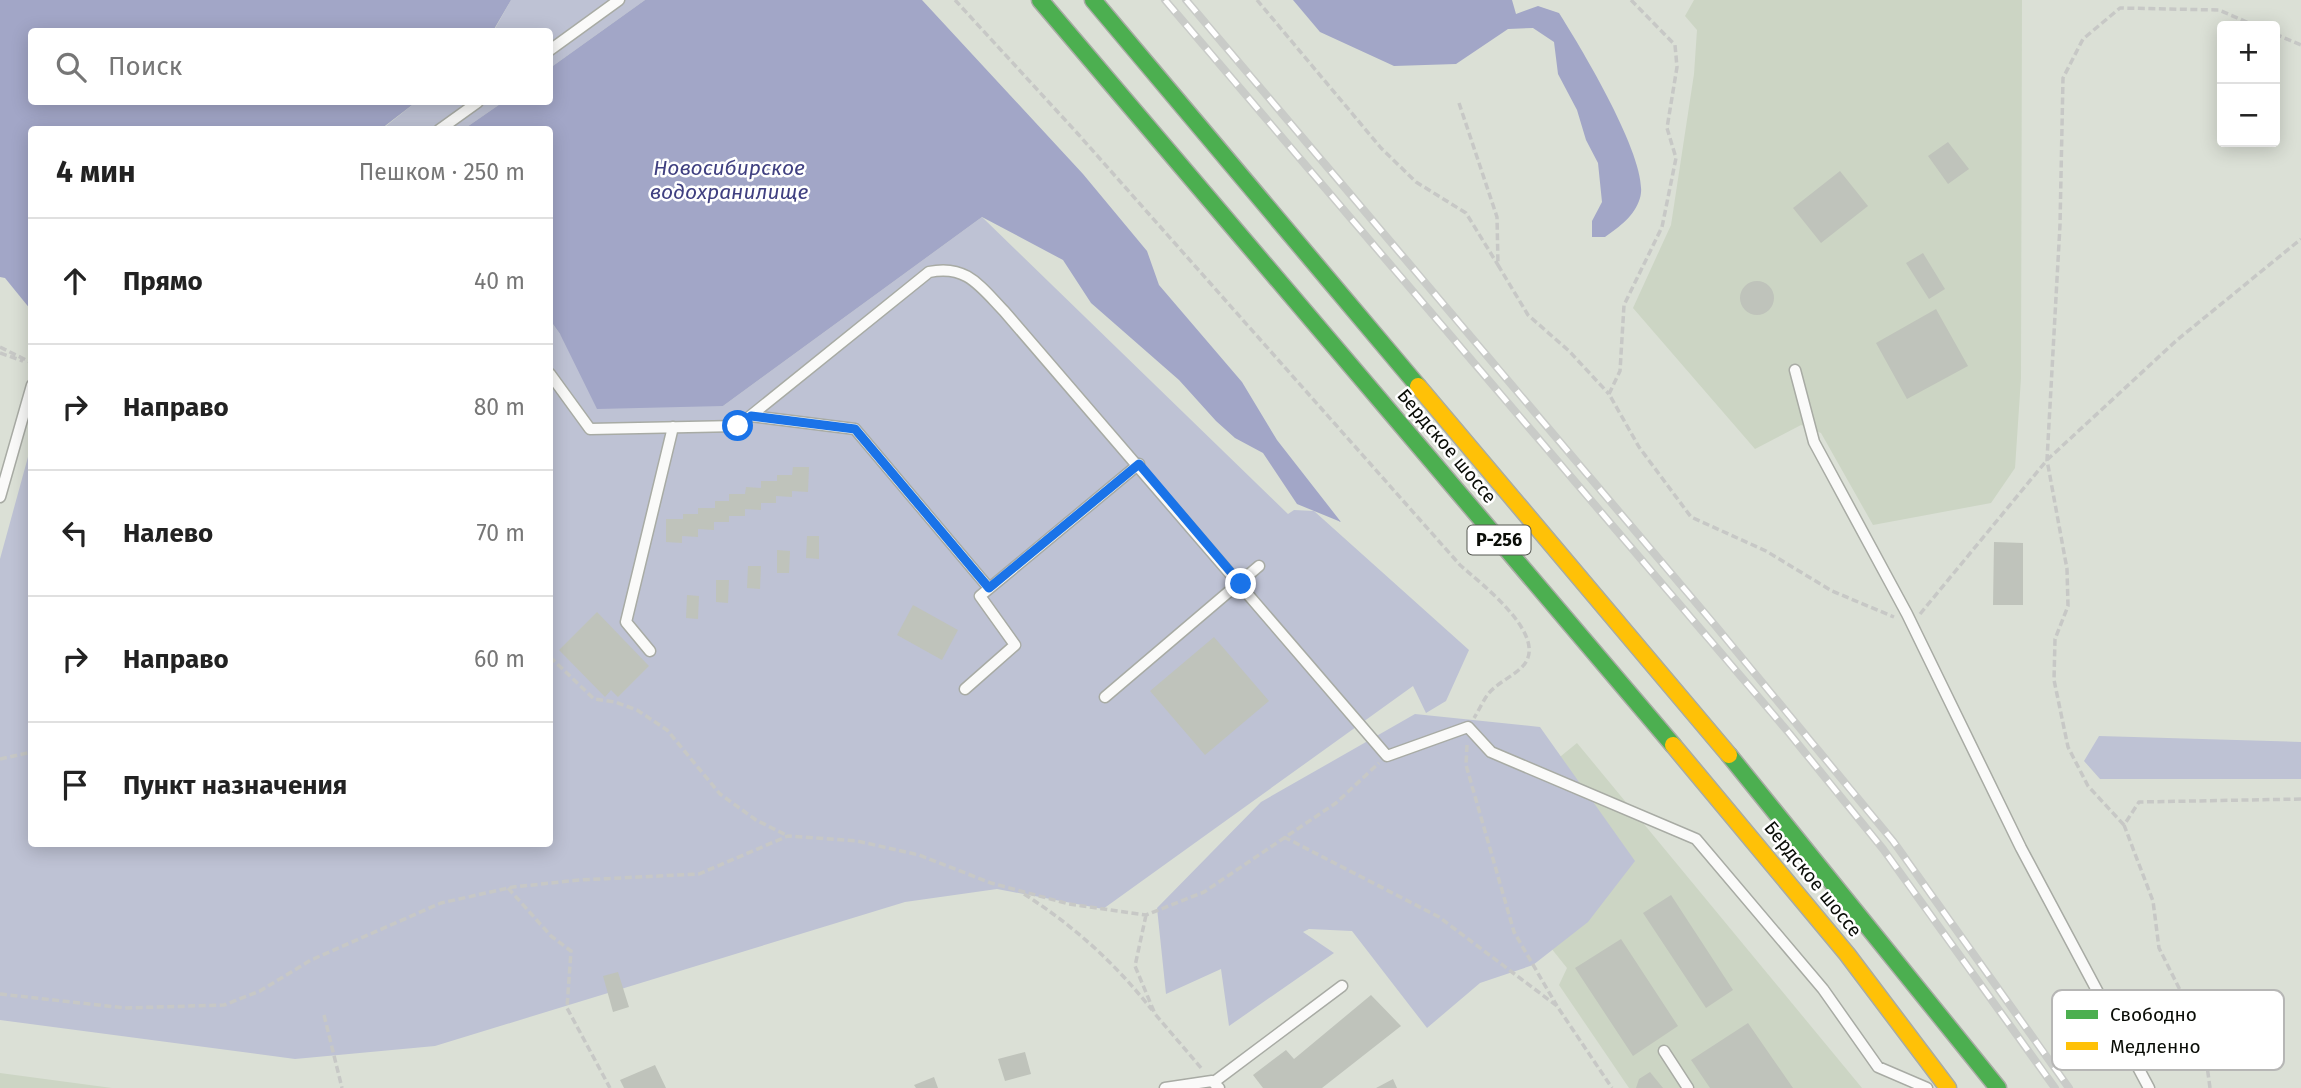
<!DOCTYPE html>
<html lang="ru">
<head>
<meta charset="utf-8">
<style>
	body { margin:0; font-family:"Fira Sans",sans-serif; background:#f2f2f2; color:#222 }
	.controls { position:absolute; right:21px; top:21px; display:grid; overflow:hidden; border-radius:7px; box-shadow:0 4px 18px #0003 }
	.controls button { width:63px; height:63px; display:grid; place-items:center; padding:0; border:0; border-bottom:2px solid #e0e0e0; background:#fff; color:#222; font:35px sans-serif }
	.stop { position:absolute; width:21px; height:21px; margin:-16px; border:5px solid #1a73e8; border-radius:50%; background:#fff }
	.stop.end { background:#1a73e8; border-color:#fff; box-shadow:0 2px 7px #0008 }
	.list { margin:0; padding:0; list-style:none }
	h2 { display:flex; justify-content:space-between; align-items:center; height:91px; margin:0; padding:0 28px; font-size:30px }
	h2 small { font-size:23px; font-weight:400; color:#767676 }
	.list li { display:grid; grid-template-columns:46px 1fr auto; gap:21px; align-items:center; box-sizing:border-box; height:126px; padding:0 28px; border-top:2px solid #e0e0e0 }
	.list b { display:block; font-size:26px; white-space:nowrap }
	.list em { font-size:23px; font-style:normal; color:#767676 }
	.icon { flex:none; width:38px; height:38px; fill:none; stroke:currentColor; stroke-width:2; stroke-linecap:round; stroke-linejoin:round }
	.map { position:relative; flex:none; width:2301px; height:1088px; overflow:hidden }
	.search { position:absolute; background:#fff; box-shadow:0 4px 18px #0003; left:28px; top:28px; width:525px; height:77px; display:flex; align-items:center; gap:18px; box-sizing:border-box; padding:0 24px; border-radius:7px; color:#767676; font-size:26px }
	.panel { position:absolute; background:#fff; box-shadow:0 4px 18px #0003; left:28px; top:126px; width:525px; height:721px; border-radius:7px }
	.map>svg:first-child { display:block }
</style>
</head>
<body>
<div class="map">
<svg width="2301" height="1088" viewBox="0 0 2301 1088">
	<rect width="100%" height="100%" fill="#dbe0d6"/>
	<!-- built -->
	<path fill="#ccd5c4" d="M1694,0h328l-1,378 -6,90 -24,35 -118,22 -52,-92 -20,-8 -46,24 -122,-141 38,-83 23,-151 3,-44 -12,-14z
		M1577,743l285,345h-233l-70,-103 8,-17 -105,-131z
		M0,1073l112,15h-112z"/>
	<!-- green -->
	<path fill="#bec2d4" d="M511,0h134l-95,68v-36h-57z
		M416,102h87l-39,27 -83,1z
		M982,217l306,297 6,-4 20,1 155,139 -23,51 -20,12 -13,-27 -310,223 -106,-20 -92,13 -470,144 -140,13 -295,-39v-461l31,-113 1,398h518v-524l10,14 163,72z
		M1415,714l125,13 95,134 -47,61 -55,43 -53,18 -53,45 -75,-97 -43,-2 -6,3 31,21 -105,73 -8,-57 -55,25 -9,-86 104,-106z
		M2099,736l202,6v37h-201l-16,-18z"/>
	<!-- water -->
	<path fill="#a2a6c7" d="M0,0h511l-18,31 -461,1v70h384l-35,27 -349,1 -1,180 -26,-32 -5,-1z
		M645,0h277l161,174 64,77 12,34 83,97 35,58 64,82 -44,-18 -34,-51 -28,-15 -19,-17 -37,-41 -88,-77 -28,-43 -81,-43 -259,189 -126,3 -37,-75 -10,-14v-190l-86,-1 39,-27h47v-34z
		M1293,0h219l4,14 22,-8 21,7c21,33 92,150 81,185 -6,19 -20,28 -35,39h-13v-16l10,-19 -4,-39 -12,-23 -9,-30 -19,-36 -4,-32 -21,-14 -25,1 -52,35 -62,2 -74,-34z"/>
	<!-- building -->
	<path fill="#bfc3bb" d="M1948,142l21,27 -21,15 -20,-28z
		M1840,171l28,35 -47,37 -28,-35z
		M1923,253l22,36 -16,10 -23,-36z
		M1740 298a17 17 0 1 1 34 0a17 17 0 1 1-34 0Z
		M1936,309l32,57 -61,33 -31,-56z
		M793,467h16l-1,25 -16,-1v6l-16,-1v7h-15v7l-16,-1v7h-16v6h-15v8l-16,-1v8l-16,-1v7l-16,-1v-23h17v-5h15v-6h17v-7h14v-7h16l1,-7 15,1v-7h16v-6h15z
		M807,536h12v23l-13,-1z
		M1994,542l29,1v62h-30z
		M777,550l13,1 -1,22h-12z
		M748,566h13l-1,23 -13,-1z
		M716,580h13l-1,23 -12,-1z
		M687,595l12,1 -1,23 -12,-1z
		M913,605l45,25 -16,30 -45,-25z
		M597,612l52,54 -31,31 -7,-7 -6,7 -46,-47z
		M1214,637l55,64 -64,54 -55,-64z
		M1671,895l62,95 -27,18 -63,-95z
		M1621,939l57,87 -45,30 -58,-88z
		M618,972l11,35 -16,5 -10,-36z
		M1371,995l30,31 -79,62h-59l-10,-13 33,-25 8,9z
		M1748,1023l45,65h-83l-19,-28z
		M1025,1052l6,22 -26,7 -7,-22z
		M655,1065l11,23h-42l-4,-8z
		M1650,1072l13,16h-27l3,-9z
		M934,1077l4,11h-22l-2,-3z
		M1393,1079l4,9h-21z"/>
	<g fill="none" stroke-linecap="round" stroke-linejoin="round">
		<defs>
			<path id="lane" d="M550,50l69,-50
				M439,130l39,-28
				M1795,370l19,72 93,172 114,234 128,240
				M550,374l40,55 148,-3 191,-154c37,-8 51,14 75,39l383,445 81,-29 23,25 205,87 127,150 55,78 49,21
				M751,416l104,13 134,159
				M0,497l32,-112
				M650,651l-24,-29 47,-195
				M965,689l50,-44 -35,-49 159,-132
				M1105,697l154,-131
				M1664,1051l24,37
				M1214,1082l128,-96
				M1165,1088l47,-7 7,7"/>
			<path id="fast" d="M1040,0l633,745
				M1093,0l325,386
				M1729,755l269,333"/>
			<path id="slow" d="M1418,386l311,369
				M1673,745l174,209 101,134"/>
		</defs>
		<!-- lane casing -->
		<use href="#lane" stroke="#a8aba4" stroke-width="13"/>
		<!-- fast casing -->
		<use href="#fast" stroke="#a8aba4" stroke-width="19"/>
		<!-- slow casing -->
		<use href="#slow" stroke="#a8aba4" stroke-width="19"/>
		<!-- path -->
		<path stroke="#c7c8c6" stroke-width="3.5" stroke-dasharray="7 3.5" stroke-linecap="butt" d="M955,0l123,134 382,431c20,18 92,72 62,102 -10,10 -25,16 -34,27 -5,7 -9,16 -14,24
			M1257,0l124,148 35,34 50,31 32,52
			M1631,0l44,45 2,22 -10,61 9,30 -14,69 -38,78 -4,66 -11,23 30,53 52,70 75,34 66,40 62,26
			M2275,34l26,11
			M1459,103l38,114 1,48 30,50 41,36 40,43
			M0,347l32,16
			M0,353l23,8
			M1920,614l127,-154 130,-120 124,-101
			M550,657l44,42 21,3 22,8 30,20 53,64 36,26 32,16
			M1467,745l-1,20 48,167 43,74
			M0,759l32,-7
			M2124,825l-36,-39 -20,-39 -14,-67 1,-41 13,-33 -1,-37 -20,-109 13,-235 3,-147 20,-39 37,-31 99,2 37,16
			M1284,837l155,80 118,89 55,82
			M508,888l43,48 20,15 -4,57 43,80
			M1024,894c50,32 91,69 128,116
			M1146,915l-11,51 20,48 47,55
			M0,994l125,14 99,-3 36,-14 51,-31 130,-57 72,-16 66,-7 120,-6 89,-38 69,5 62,14 72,28 78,21 77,11 58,-23 132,-89 43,-40
			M324,1015l18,73
			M2210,1088l-7,-52 -44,-88 -6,-47 -29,-76 15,-23 162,-3"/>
		<!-- lane -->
		<use href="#lane" stroke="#fafaf9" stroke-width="10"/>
		<!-- fast -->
		<use href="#fast" stroke="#4caf50" stroke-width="16"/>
		<!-- slow -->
		<use href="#slow" stroke="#ffc107" stroke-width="16"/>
		<defs>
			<path id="rail" d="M1165,0l624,733 94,116 172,239
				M1186,0l528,624 179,217 176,247"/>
		</defs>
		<!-- rail casing -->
		<use href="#rail" stroke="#c9cbc8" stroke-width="8"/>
		<!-- rail -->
		<use href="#rail" stroke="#fff" stroke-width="5" stroke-dasharray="16" stroke-linecap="butt"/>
	</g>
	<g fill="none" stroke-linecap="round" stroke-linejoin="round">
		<!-- route -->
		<path stroke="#1a73e8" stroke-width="9" d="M738,426l13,-10 104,13 134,159 150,-124 102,120"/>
	</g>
	<g text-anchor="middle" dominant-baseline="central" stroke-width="5" stroke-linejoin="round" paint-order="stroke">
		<!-- shield labels -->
		<rect fill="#fff" stroke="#545651" stroke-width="2" x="1467.5" y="525.5" width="63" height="29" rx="5"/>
		<g font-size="18" font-weight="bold" fill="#0a0d07">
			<text x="1499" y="540">Р-256</text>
		</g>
		<!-- street labels -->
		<g font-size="19" fill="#0a0d07" stroke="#fff">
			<text transform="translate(1447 446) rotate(50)">Бердское шоссе</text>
			<text transform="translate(1813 879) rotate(51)">Бердское шоссе</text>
		</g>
		<!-- water labels -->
		<g font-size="21" font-style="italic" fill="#404081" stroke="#fff">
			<text x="729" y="168">Новосибирское<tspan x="729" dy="24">водохранилище</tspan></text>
		</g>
	</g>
	<!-- legend -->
	<rect x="2052" y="990" width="232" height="80" rx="10" fill="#fff" stroke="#b6b6b5" stroke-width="2"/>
	<rect x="2066" y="1010" width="32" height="9" fill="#4caf50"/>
	<rect x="2066" y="1042" width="32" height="8" fill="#ffc107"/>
	<g font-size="19" fill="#0a0d07">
		<text x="2110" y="1021">Свободно</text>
		<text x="2110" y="1053">Медленно</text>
	</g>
</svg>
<div class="controls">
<button>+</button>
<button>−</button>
</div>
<div class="stop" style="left:738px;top:426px"></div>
<div class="stop end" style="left:1241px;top:584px"></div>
<div class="search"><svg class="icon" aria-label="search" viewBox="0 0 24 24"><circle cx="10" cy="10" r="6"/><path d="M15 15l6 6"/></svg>Поиск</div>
<section class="panel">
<h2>4 мин<small>Пешком · 250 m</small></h2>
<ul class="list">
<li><svg class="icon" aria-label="ahead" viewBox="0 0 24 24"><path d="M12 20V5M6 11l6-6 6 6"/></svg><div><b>Прямо</b></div><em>40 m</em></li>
<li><svg class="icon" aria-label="right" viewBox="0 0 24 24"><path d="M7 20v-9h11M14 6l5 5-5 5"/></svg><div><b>Направо</b></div><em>80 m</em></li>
<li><svg class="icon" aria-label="left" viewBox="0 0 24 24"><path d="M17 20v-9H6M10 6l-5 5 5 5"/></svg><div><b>Налево</b></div><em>70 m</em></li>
<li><svg class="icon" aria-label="right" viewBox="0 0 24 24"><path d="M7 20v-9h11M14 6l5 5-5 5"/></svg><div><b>Направо</b></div><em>60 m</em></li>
<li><svg class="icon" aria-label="arrive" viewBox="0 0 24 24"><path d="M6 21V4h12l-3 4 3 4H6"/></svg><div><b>Пункт назначения</b></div></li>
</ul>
</section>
</div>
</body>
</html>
